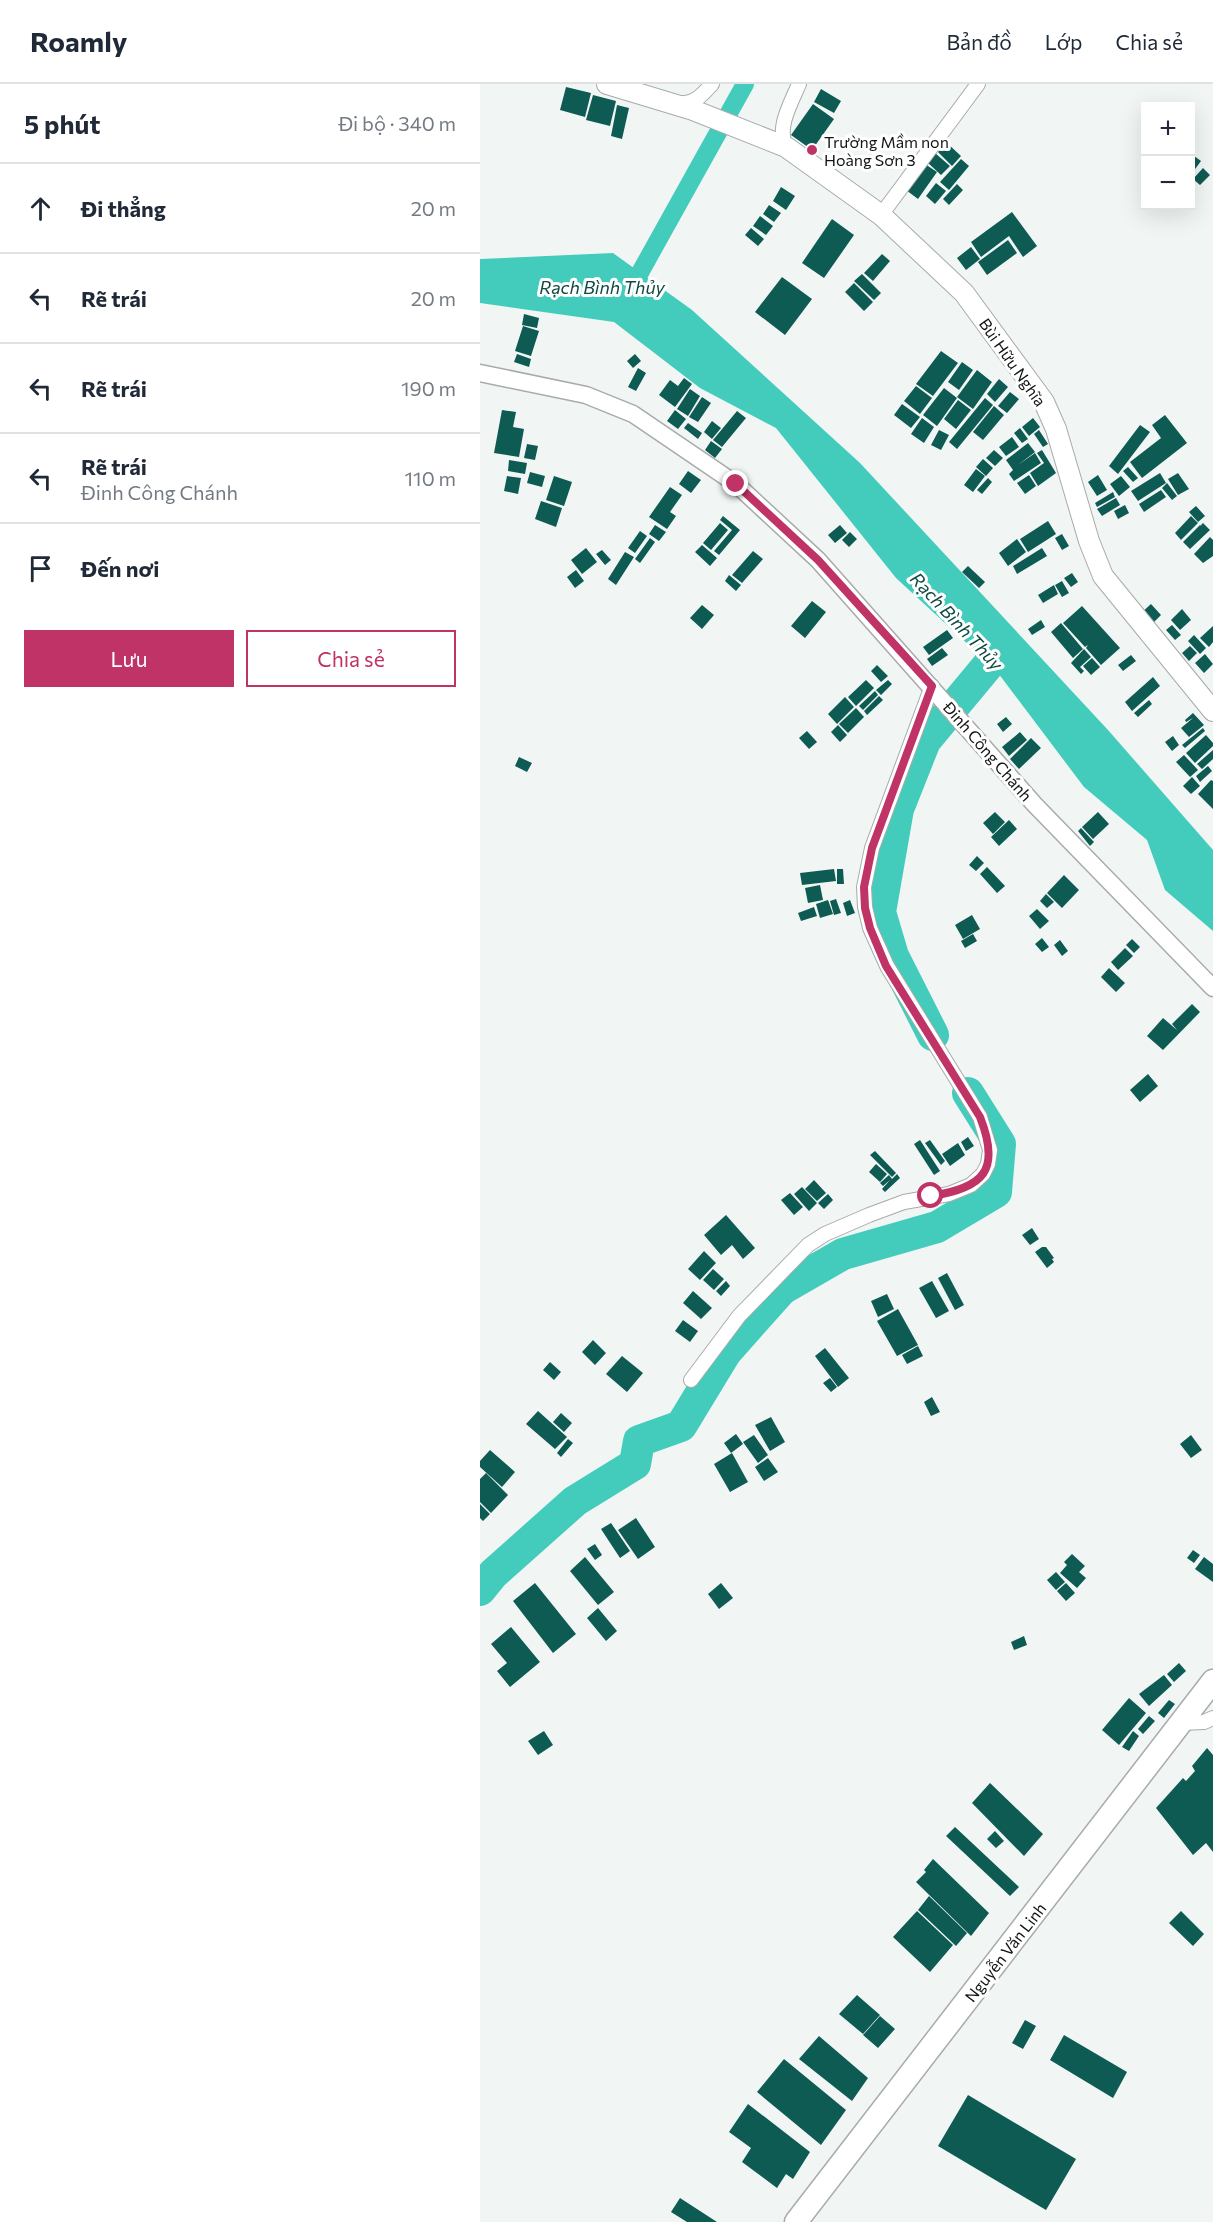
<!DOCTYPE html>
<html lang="vi">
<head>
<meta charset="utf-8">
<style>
	body { margin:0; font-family:Commissioner,sans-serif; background:#f6f6f7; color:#1f2937 }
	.controls { position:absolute; right:18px; top:18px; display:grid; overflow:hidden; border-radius:0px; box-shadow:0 6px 24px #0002 }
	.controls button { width:54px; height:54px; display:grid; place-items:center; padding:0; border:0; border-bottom:2px solid #e0e1e3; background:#fff; color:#1f2937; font:30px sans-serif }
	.stop { position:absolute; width:18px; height:18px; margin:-14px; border:4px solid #bf3366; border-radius:50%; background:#fff }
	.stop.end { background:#bf3366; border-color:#fff; box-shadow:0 2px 6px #0008 }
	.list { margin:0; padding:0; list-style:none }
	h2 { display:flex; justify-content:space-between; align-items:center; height:78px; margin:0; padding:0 24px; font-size:26px }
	h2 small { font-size:20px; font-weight:400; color:#747a83 }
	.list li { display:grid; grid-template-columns:39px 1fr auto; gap:18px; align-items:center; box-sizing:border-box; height:90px; padding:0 24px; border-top:2px solid #e0e1e3 }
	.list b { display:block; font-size:22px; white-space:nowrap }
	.list p { margin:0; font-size:20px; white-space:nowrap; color:#747a83 }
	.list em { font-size:20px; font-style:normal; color:#747a83 }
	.actions { display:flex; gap:12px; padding:18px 24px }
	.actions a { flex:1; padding:14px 0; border:2px solid #bf3366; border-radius:0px; text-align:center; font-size:21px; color:#bf3366 }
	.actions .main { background:#bf3366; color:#fff }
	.icon { flex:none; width:33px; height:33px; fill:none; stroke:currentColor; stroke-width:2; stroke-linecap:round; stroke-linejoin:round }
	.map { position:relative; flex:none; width:733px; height:2138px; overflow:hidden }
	header { display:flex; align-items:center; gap:36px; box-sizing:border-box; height:84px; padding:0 30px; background:#fff; border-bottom:2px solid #e0e1e3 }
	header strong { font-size:28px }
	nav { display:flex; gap:33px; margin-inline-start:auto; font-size:21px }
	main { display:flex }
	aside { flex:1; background:#fff }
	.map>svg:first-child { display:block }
</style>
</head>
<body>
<header>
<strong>Roamly</strong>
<nav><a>Bản đồ</a><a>Lớp</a><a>Chia sẻ</a></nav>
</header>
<main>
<aside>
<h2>5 phút<small>Đi bộ · 340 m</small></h2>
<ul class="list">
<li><svg class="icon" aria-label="ahead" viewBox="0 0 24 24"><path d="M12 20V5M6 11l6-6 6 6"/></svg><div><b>Đi thẳng</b></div><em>20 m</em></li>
<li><svg class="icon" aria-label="left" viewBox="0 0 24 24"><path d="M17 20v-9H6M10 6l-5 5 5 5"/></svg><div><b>Rẽ trái</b></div><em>20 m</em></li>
<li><svg class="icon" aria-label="left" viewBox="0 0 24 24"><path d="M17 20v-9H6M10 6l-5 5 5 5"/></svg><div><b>Rẽ trái</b></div><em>190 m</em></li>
<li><svg class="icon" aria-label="left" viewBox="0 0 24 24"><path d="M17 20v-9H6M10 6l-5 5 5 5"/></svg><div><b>Rẽ trái</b><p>Đinh Công Chánh</p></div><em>110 m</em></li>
<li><svg class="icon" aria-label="arrive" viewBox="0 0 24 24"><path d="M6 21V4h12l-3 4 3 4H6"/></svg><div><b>Đến nơi</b></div></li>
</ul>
<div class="actions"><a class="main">Lưu</a><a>Chia sẻ</a></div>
</aside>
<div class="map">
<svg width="733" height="2138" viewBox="0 0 733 2138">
	<rect width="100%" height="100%" fill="#f1f6f5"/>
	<!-- water -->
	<path fill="#43ccbc" d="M133,169l79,57 168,153 248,267 105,120v81l-48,-41 -18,-50 -63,-53 -89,-118 -99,-91 -120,-150 -76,-40 -86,-66 -134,-19v-44z"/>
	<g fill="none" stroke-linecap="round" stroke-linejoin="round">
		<!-- canal -->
		<path stroke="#43ccbc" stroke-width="18" d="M157,194l108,-194"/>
		<!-- river -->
		<path stroke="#43ccbc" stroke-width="32" d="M453,951l-40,-79 -13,-44 18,-103 27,-68 69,-83
			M0,1506l13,-16 82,-73 60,-37 4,-23 42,-15 45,-74 56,-63 61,-35 94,-27 59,-35 4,-48 -32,-51"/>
	</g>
	<!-- building -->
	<path fill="#0e5b53" d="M86,3l25,6 -6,24 -25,-7z
		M341,5l20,12 -7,12 -20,-11z
		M113,11l23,6 -6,25 -24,-6z
		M333,20l21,15 -22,31 -21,-15z
		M137,21l12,3 -7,31 -11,-3z
		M467,59l14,13 -9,10 -14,-14z
		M455,69l15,13 -9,9 -14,-13z
		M710,69l11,8 -11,15z
		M481,75l8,7 -20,24 -9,-8z
		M445,80l12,8 -19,27 -12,-9z
		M723,84l7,7 -10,10 -7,-6z
		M456,99l10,8 -11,13 -9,-8z
		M477,100l6,6 -14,15 -6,-6z
		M301,103l14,9 -9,14 -13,-9z
		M289,121l12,8 -7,9 -11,-8z
		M532,128l25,34 -14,11 -14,-21 -28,21 -10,-15z
		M280,132l13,10 -7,9 -13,-9z
		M352,135l22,16 -30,43 -22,-15z
		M271,144l13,11 -6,7 -13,-11z
		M528,156l9,13 -30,22 -9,-13z
		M491,163l9,12 -14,11 -9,-12z
		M402,170l8,7 -17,20 -9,-8z
		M382,190l19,19 -7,7 -20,-19z
		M302,193l30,22 -27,36 -30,-23z
		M374,199l19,19 -9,9 -19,-19z
		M44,230l15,4 -2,10 -15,-3z
		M43,242l16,5 -8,25 -16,-5z
		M461,267l17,12 -25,33 -17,-12z
		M37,270l14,5 -2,8 -15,-5z
		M155,270l6,7 -8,7 -6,-7z
		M482,278l11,8 -14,20 -11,-8z
		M158,284l8,5 -10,18 -8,-4z
		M497,286l15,12 -19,27 -16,-12z
		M204,294l8,6 -17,23 -16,-12 11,-15 8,6z
		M519,295l9,8 -13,15 -8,-8z
		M436,302l16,12 -12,16 -16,-13z
		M464,304l13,10 -20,28 -14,-11z
		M210,305l10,7 -12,20 -11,-7z
		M530,308l9,7 -12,14 -9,-7z
		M222,313l9,6 -13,19 -9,-5z
		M505,314l8,7 -36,44 -8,-7z
		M478,316l13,10 -15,19 -12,-10z
		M422,320l18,13 -9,11 -17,-13z
		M514,322l10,9 -21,25 -10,-8z
		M22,326l14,2 -3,15 11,2 -5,28 -25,-4z
		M195,326l11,9 -8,10 -11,-8z
		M257,327l9,7 -24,29 -9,-7z
		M685,331l22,28 -45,35 -12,-16 31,-24 -9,-13z
		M442,334l12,9 -10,16 -13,-9z
		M553,334l7,9 -11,9 -7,-9z
		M232,337l9,7 -9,11 -8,-7z
		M208,339l14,10 -4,6 -14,-11z
		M660,341l10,7 -32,42 -9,-8z
		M540,344l8,11 -6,4 -8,-10z
		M459,346l10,5 -8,15 -10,-5z
		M559,346l9,14 -5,3 -9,-13z
		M532,353l7,10 -13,9 -7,-9z
		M231,357l11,8 -7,9 -10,-8z
		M548,359l7,9 -17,13 17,-12 6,10 -27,18 -5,-7 4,-4 -7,-10z
		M47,360l11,2 -3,14 -11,-2z
		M514,366l9,8 -8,8 -9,-8z
		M562,366l14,23 -18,13 -8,-13 14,-10 -7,-10z
		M503,375l10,9 -7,8 -10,-9z
		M29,376l18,3 -2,11 -17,-3z
		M648,383l10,11 -5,4 -10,-11z
		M496,385l9,7 -12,16 -9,-7z
		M208,387l13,9 -10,13 -12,-9z
		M50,388l15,4 -3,11 -15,-4z
		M680,389l6,10 -28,18 -7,-10z
		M698,389l11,16 -11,6 -10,-16z
		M549,391l7,11 -11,8 -8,-11z
		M618,391l9,15 -10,6 -9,-14z
		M27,392l14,2 -3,16 -14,-3z
		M74,392l18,6 -8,24 -18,-6z
		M641,392l9,11 -11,9 -9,-12z
		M508,394l4,4 -10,12 -5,-4z
		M687,399l10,13 -5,4 -10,-12z
		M190,403l12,8 -12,17 6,4 -9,13 -18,-12z
		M681,406l5,7 -22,15 -5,-8z
		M633,408l2,5 -18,10 -2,-4z
		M636,414l4,7 -18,11 -5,-7z
		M61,417l21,7 -6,19 -21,-8z
		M645,421l4,8 -11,6 -4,-8z
		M716,422l9,10 -7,6 -9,-10z
		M243,432l17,14 -21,25 -5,-4 18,-21 -12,-10z
		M711,432l7,7 -17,17 -6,-7z
		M568,437l8,13 -28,18 -8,-13z
		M240,439l8,7 -17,20 -8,-7z
		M723,439l7,7 -20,19 -7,-7 17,-17 2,1 -1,-1z
		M175,441l11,7 -7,9 -10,-7z
		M360,441l7,8 -12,10 -7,-8z
		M160,447l7,5 -12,17 -7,-5z
		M370,448l7,7 -8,8 -7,-7z
		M582,450l7,12 -7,4 -7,-12z
		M730,453l3,3v16l-10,7 -9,-9z
		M170,454l5,4 -15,21 -5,-4z
		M537,455l9,13 -18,14 -9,-13z
		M222,461l15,13 -7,8 -15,-14z
		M106,464l11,14 -15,12 -11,-14z
		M562,464l5,8 -30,18 -4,-8z
		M122,466l9,10 -6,5 -9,-11z
		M273,467l10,8 -21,24 -10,-8z
		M145,468l9,5 -18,28 -8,-6z
		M488,482l17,16 -6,6 -17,-16z
		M96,486l8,11 -9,7 -8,-11z
		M592,489l6,9 -7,5 -7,-9z
		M249,491l12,10 -5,6 -11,-10z
		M582,497l7,12 -7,4 -7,-12z
		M574,501l4,9 -15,9 -5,-8z
		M332,517l14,11 -21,26 -14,-12z
		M671,520l10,11 -10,10 -11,-11z
		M222,521l12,10 -12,14 -12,-11z
		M602,522l38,42 -19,17 -15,-17 2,-3 -3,2 -22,-24z
		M702,525l9,11 -11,10 -9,-10z
		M561,536l4,7 -13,8 -4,-6z
		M581,539l22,26 -10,9 -22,-26z
		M692,541l9,10 -6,5 -9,-10z
		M733,542v16l-4,5 -9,-9z
		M467,546l6,8 -24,17 -6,-8z
		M714,551l12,13 -6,6 -12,-13z
		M710,562l7,7 -8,8 -7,-8z
		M462,564l6,7 -16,11 -5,-7z
		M604,565l7,8 -11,10 4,4 -3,3 -10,-11z
		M725,570l8,10 -9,9 -9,-10z
		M651,571l5,6 -13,10 -5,-6z
		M612,574l8,9 -9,8 -8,-9z
		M397,581l11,11 -7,6 -10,-11z
		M673,593l7,9 -28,25 -7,-9z
		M386,596l8,8 -18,18 -8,-9z
		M408,596l4,4 -11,11 -5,-5z
		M395,607l3,4 -15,15 -4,-4z
		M399,612l4,4 -16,15 -3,-4z
		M365,613l9,10 -17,17 -9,-10z
		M669,616l3,4 -14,13 -4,-4z
		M376,624l8,9 -16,16 -9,-9z
		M713,629l11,12 -15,12 -8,-9 12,-10 -7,4 -1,-2z
		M526,633l6,7 -9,8 -6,-8z
		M358,641l9,10 -7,7 -9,-10z
		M723,644l2,3 -20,17 -3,-3z
		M327,647l10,11 -8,7 -10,-11z
		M540,648l7,8 -18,16 -7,-9z
		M726,651l7,8v3l-18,17 -9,-10z
		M693,652l6,9 -7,6 -7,-9z
		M551,654l10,10 -22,21 -9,-10z
		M733,666v9l-11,10 -5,-5z
		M704,671l14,15 -8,7 -14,-15z
		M39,673l13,6 -5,9 -12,-6z
		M728,682l4,5 -12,11 -4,-6z
		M712,693l8,9 -9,8 -8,-8z
		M731,696l2,1v28l-15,-15z
		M515,728l10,10 -12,12 -10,-11z
		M618,728l11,12 -16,15 -11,-12z
		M529,736l8,9 -18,17 -8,-9z
		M601,744l13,14 -4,4 -12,-15z
		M497,772l7,7 -8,8 -7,-6z
		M507,783l18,19 -8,7 -17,-19z
		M354,785l2,12 -34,4 -2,-12z
		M357,785h6l1,15h-7z
		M584,791l15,15 -17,18 -15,-15z
		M340,801l3,15 -15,3 -3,-15z
		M566,810l8,8 -7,6 -7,-7z
		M356,815l5,14 -7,2 -4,-14z
		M348,816l5,14 -13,4 -4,-14z
		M370,816l5,13 -8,3 -4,-13z
		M334,823l3,9 -16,5 -3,-8z
		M557,825l12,12 -9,8 -11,-13z
		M492,831l8,14 -17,10 -8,-14z
		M493,850l4,7 -12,7 -4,-7z
		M562,854l7,9 -7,5 -7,-8z
		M652,855l8,8 -6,6 -8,-8z
		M580,856l8,11 -6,5 -8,-11z
		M645,864l8,8 -15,14 -7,-8z
		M629,884l16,15 -9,9 -15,-15z
		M712,920l8,8 -37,38 -16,-14 16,-18 14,12 -5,-6z
		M668,990l10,12 -18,16 -10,-12z
		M488,1053l6,9 -8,5 -5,-9z
		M440,1056l20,31 -6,4 -20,-31z
		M450,1056l15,21 -4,4 -16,-22z
		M478,1059l7,12 -15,11 -8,-12z
		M395,1067l21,22 -4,4 -22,-22z
		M396,1080l11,10 -7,8 -11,-10z
		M417,1090l3,4 -15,14 -3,-3 8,-9 -7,6 -3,-3 9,-8 3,4z
		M334,1096l12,13 -9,8 -12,-12z
		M322,1103l15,16 -8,8 -15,-17z
		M310,1109l13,14 -9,8 -13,-15z
		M348,1110l5,6 -9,9 -6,-6z
		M246,1131l29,33 -12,11 -11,-14 -11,10 -17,-20z
		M552,1144l7,11 -9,6 -8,-10z
		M562,1163h4l8,11 -2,1 2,3 -7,6 -12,-16z
		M224,1167l12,12 -16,17 -12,-11z
		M233,1185l11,10 -10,11 -11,-10z
		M467,1189l17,32 -9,5 -17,-32z
		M246,1197l4,5 -9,10 -5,-5z
		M452,1197l17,30 -13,7 -17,-30z
		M213,1207l19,17 -11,11 -18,-16z
		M407,1210l7,15 -16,8 -7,-16z
		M418,1225l20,36 -21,11 -20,-35z
		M203,1236l15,11 -8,11 -15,-11z
		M113,1256l13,13 -11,12 -13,-13z
		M438,1262l5,10 -16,8 -5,-9z
		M345,1264l24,30 -11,9 -23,-31z
		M142,1272l21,17 -16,19 -21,-18z
		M70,1278l11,10 -7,8 -11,-10z
		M350,1294l7,9 -6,5 -8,-9z
		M452,1313l8,15 -9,4 -7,-14z
		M58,1327l29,26 -12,12 -29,-25z
		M81,1329l11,10 -8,9 -11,-10z
		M291,1333l14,25 -15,9 -15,-26z
		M256,1350l7,10 -12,9 -7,-10z
		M274,1351l14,20 -10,8 -15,-21z
		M711,1351l11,15 -11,8 -11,-14z
		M88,1355l5,4 -12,14 -4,-4z
		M10,1366l25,22 -13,15 -22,-20v-6z
		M252,1369l16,29 -18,10 -16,-28z
		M288,1374l10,14 -14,9 -9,-14z
		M6,1389l22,22 -17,18 -11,-11v-23z
		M0,1420l10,10 -7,7 -3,-3z
		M156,1434l19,29 -17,12 -20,-29z
		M131,1439l19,28 -10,7 -19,-29z
		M115,1460l7,11 -7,5 -8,-11z
		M713,1466l7,5 -6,8 -7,-5z
		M592,1470l13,12 -6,6 7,6 -9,10 -17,-15 7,-8 -3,-3z
		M105,1473l29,35 -16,13 -28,-34z
		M724,1473l9,7v18l-18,-13z
		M576,1488l9,10 -9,8 -9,-10z
		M55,1499l41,51 -23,19 -40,-52z
		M241,1499l12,15 -14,11 -11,-15z
		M586,1499l9,10 -9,8 -9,-10z
		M118,1524l19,23 -11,10 -19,-23z
		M31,1543l29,35 -30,25 -13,-16 10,-8 -16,-19z
		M544,1552l3,9 -13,5 -3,-8z
		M699,1579l7,8 -12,11 -7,-8z
		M684,1591l8,10 -23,21 -10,-12z
		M649,1614l17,15 -27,32 -17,-15z
		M689,1616l6,4 -11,14 -6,-5z
		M669,1632l6,5 -12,13 -5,-5z
		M64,1647l9,14 -15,10 -10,-14z
		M653,1647l6,5 -10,15 -7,-4z
		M727,1664l6,7v97l-7,-9 -13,12 -37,-47 27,-30 3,3 9,-10 -3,-5z
		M510,1699l53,51 -19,22 -52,-53z
		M475,1743l64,60 -9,9 -64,-60z
		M515,1747l9,10 -8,7 -9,-9z
		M453,1775l56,54 -18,23 -55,-54 10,-10 -2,-2z
		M449,1812l38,37 -11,13 -38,-36z
		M437,1827l36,34 -23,27 -37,-35z
		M701,1827l23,23 -11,12 -24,-23z
		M377,1911l23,20 -17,19 -24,-20z
		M400,1932l15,13 -17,19 -15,-13z
		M545,1936l11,6 -13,23 -11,-6z
		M584,1951l63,37 -14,26 -63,-38z
		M339,1952l49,42 -16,23 -53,-42z
		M304,1975l62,51 -25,35 -64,-53z
		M488,2011l108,64 -30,51 -108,-64z
		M268,2020l62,48 -17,27 -7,-5 -9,14 -35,-26 9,-14 -22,-16z
		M200,2114l37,24h-30l-16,-10z"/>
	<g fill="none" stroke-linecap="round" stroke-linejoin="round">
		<defs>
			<path id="minor" d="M200,19c14,2 23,-9 32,-19
				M306,63c-10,-19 5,-44 13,-63
				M401,131l97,-131
				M211,1296l48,-64 69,-71 17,-11 44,-19 35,-13 45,-8 22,-9 12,-11 5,-10 2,-14 -10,-33 -93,-151 -17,-38 -5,-21 -1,-20 8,-39 60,-162
				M701,1639l23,-1 9,-4"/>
			<path id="tertiary" d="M0,289l106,22 47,19 103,70 82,76 217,245 178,183"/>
			<path id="secondary" d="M127,0l86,26 93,37 95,68 83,78 80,109 12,27 33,112 14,35 110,135"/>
			<path id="trunk" d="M316,2138l417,-541"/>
		</defs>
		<!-- minor casing -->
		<use href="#minor" stroke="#a7abaa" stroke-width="16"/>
		<!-- tertiary casing -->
		<use href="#tertiary" stroke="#a7abaa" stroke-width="19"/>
		<!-- secondary casing -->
		<use href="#secondary" stroke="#a7abaa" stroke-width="22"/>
		<!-- trunk casing -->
		<use href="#trunk" stroke="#a7abaa" stroke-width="25"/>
		<!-- minor -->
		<use href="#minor" stroke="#fff" stroke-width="14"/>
		<!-- tertiary -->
		<use href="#tertiary" stroke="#fff" stroke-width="16"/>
		<!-- secondary -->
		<use href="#secondary" stroke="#fff" stroke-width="20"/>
		<!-- trunk -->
		<use href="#trunk" stroke="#fff" stroke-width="22"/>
	</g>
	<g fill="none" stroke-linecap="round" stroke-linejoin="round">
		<!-- route -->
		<path stroke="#bf3366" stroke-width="8" d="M256,400l82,76 114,126 -60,162 -8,39 1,21 5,20 16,38 94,151c21,53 4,71 -49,79"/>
	</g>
	<!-- markers -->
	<circle fill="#bf3366" stroke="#fff" stroke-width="2" cx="332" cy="66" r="6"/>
	<g text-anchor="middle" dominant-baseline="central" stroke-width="6" stroke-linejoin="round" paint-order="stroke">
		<!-- poi labels -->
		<g font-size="16" fill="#121413" stroke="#fff" text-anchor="start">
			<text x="344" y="57">Trường Mầm non<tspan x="344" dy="18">Hoàng Sơn 3</tspan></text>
		</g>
		<!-- street labels -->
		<g font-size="16" fill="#121413" stroke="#fff">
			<text transform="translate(533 278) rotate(55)">Bùi Hữu Nghĩa</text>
			<text transform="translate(508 667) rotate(49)">Đinh Công Chánh</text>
			<text transform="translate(525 1868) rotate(-52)">Nguyễn Văn Linh</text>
		</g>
		<!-- water labels -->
		<g font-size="18" font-style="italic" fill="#0e4942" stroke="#fff">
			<text x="122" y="203">Rạch Bình Thủy</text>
			<text transform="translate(477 537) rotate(47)">Rạch Bình Thủy</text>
		</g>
	</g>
</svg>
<div class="controls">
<button>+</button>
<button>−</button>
</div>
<div class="stop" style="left:451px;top:1112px"></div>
<div class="stop end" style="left:256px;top:400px"></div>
</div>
</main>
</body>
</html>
